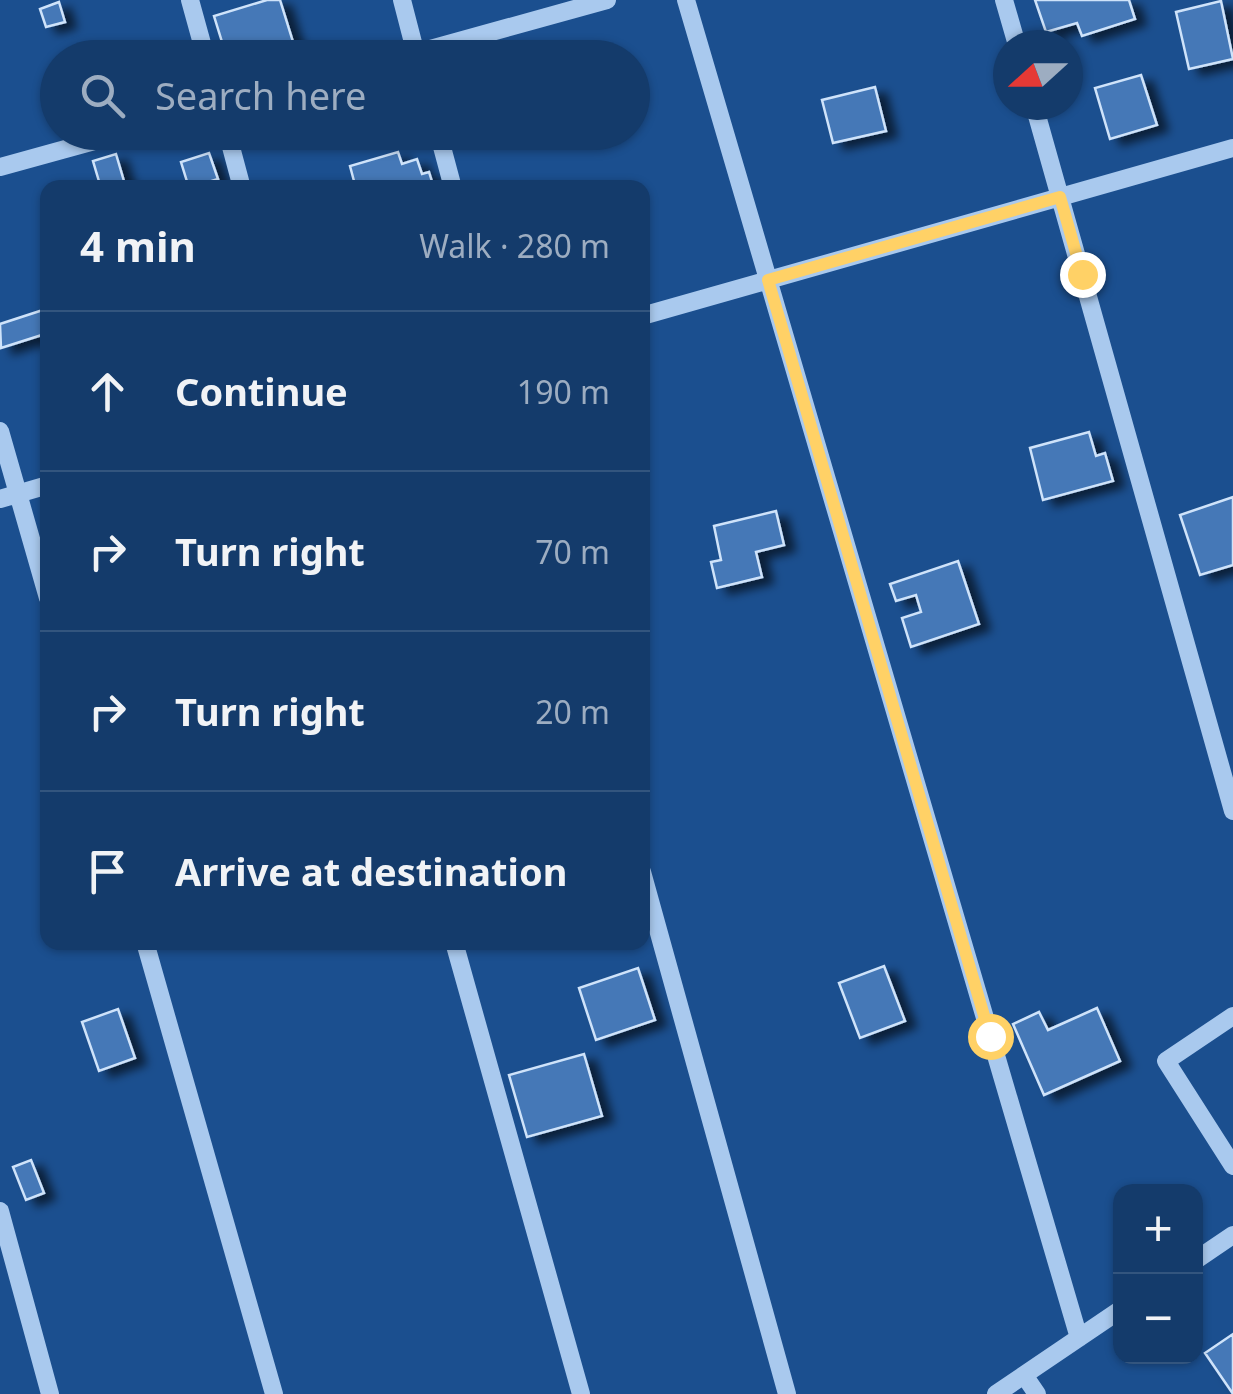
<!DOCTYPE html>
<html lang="en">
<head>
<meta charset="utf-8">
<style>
	body { margin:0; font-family:"Noto Sans",sans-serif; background:#214673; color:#f1f3f6 }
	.controls { position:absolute; right:30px; bottom:30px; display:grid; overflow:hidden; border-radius:20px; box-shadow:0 2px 8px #0004 }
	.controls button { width:90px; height:90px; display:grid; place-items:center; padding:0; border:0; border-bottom:2px solid #33557e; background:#143b6b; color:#f1f3f6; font:50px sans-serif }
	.compass { position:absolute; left:993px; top:30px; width:90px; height:90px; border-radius:50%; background:#143b6b; box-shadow:0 2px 8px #0004; rotate:249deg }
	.stop { position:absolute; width:30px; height:30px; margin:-22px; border:8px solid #ffd166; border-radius:50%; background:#fff }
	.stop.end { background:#ffd166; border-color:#fff; box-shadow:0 2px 10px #0008 }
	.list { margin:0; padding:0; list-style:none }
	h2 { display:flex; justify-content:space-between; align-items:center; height:130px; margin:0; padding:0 40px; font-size:42px }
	h2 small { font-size:32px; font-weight:400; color:#9dadc1 }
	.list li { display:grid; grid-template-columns:65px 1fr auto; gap:30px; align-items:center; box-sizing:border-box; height:160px; padding:0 40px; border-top:2px solid #33557e }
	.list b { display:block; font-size:38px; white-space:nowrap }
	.list em { font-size:32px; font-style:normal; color:#9dadc1 }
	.icon { flex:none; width:55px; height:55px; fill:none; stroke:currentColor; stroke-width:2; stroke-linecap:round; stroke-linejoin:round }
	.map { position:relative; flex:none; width:1233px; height:1394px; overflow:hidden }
	.search { position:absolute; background:#143b6b; box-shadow:0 2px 8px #0004; left:40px; top:40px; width:610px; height:110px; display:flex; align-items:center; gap:25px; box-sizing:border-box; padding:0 35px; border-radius:55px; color:#9dadc1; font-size:38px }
	.panel { position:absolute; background:#143b6b; box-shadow:0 2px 8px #0004; left:40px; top:180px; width:610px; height:770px; border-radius:20px }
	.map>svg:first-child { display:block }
</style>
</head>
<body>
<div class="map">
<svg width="1233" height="1394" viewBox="0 0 1233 1394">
	<defs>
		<filter id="shadow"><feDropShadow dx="11" dy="6" stdDeviation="5" flood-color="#0009"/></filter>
	</defs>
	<rect width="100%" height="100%" fill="#1b4f8f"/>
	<!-- building -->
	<path fill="#4478b7" stroke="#cfe3fa" stroke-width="2.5" filter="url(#shadow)" d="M267,0h13l18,58h-71l-13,-42z
		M1035,0h94l6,19 -53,17 -5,-13 -31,9z
		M1221,1l12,58 -44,10 -13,-57z
		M59,2l6,20 -19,5 -6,-18z
		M1141,75l16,50 -47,14 -15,-51z
		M875,87l11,44 -53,12 -11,-43z
		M398,152l4,12 15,-5 5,15 7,-2 5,16h-87l-1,-5 8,-2 -4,-15z
		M209,153l9,26 -29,9 -8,-26z
		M116,154l10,34h-25l-8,-27z
		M46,309l2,24 -47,15 -1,-24z
		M1089,432l7,24 9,-3 8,28 -70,19 -13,-52z
		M1233,497v68l-33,10 -20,-60z
		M776,511l8,34 -28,7 6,25 -45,11 -6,-26 10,-2 -7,-34z
		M958,561l21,63 -68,23 -9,-29 19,-6 -5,-17 -20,6 -6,-17z
		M884,966l21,55 -45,17 -21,-55z
		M638,968l17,52 -59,20 -17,-52z
		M1097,1008l23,53 -76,34 -31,-71 26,-12 9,18z
		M118,1009l17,49 -36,13 -17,-49z
		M584,1054l18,62 -75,21 -18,-62z
		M31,1160l13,33 -18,7 -13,-33z
		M1233,1334v60l-28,-41z"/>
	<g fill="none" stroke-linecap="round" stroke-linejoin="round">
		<!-- minor -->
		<path stroke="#a9c9ee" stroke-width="18" d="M190,0l16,58
			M402,0l15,58
			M686,0l393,1338
			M1004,0l13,45
			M398,58l209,-58
			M1034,105l199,706
			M227,132l15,56
			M438,132l15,56
			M0,167l127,-35
			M642,316l591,-168
			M0,431l48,167
			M0,499l48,-14
			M642,872l145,522
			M145,942l129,452
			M454,942l127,452
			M1233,1016l-67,45 67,105
			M0,1211l50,183
			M1196,1260l37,-25
			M1024,1375l13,19
			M996,1394l124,-84"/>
	</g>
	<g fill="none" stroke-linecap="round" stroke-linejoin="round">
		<!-- route -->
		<path stroke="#ffd166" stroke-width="12" d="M990,1036l-222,-756 292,-83 22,77"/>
	</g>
</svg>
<div class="controls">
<button>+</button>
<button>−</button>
</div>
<svg class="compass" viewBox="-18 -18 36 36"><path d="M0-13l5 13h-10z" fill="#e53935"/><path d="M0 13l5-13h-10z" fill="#9dadc1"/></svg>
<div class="stop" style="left:990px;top:1036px"></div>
<div class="stop end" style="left:1082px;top:274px"></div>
<div class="search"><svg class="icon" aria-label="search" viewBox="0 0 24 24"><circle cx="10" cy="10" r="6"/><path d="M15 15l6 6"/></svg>Search here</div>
<section class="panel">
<h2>4 min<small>Walk · 280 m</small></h2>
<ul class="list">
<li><svg class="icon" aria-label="ahead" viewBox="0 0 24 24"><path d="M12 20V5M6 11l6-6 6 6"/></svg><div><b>Continue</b></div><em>190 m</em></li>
<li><svg class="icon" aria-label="right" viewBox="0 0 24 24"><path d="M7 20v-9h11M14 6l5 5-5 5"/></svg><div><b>Turn right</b></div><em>70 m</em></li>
<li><svg class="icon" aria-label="right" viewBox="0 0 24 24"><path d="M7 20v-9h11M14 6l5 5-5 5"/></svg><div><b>Turn right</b></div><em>20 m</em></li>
<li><svg class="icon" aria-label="arrive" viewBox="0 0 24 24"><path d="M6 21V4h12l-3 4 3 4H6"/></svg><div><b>Arrive at destination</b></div></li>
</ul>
</section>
</div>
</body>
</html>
